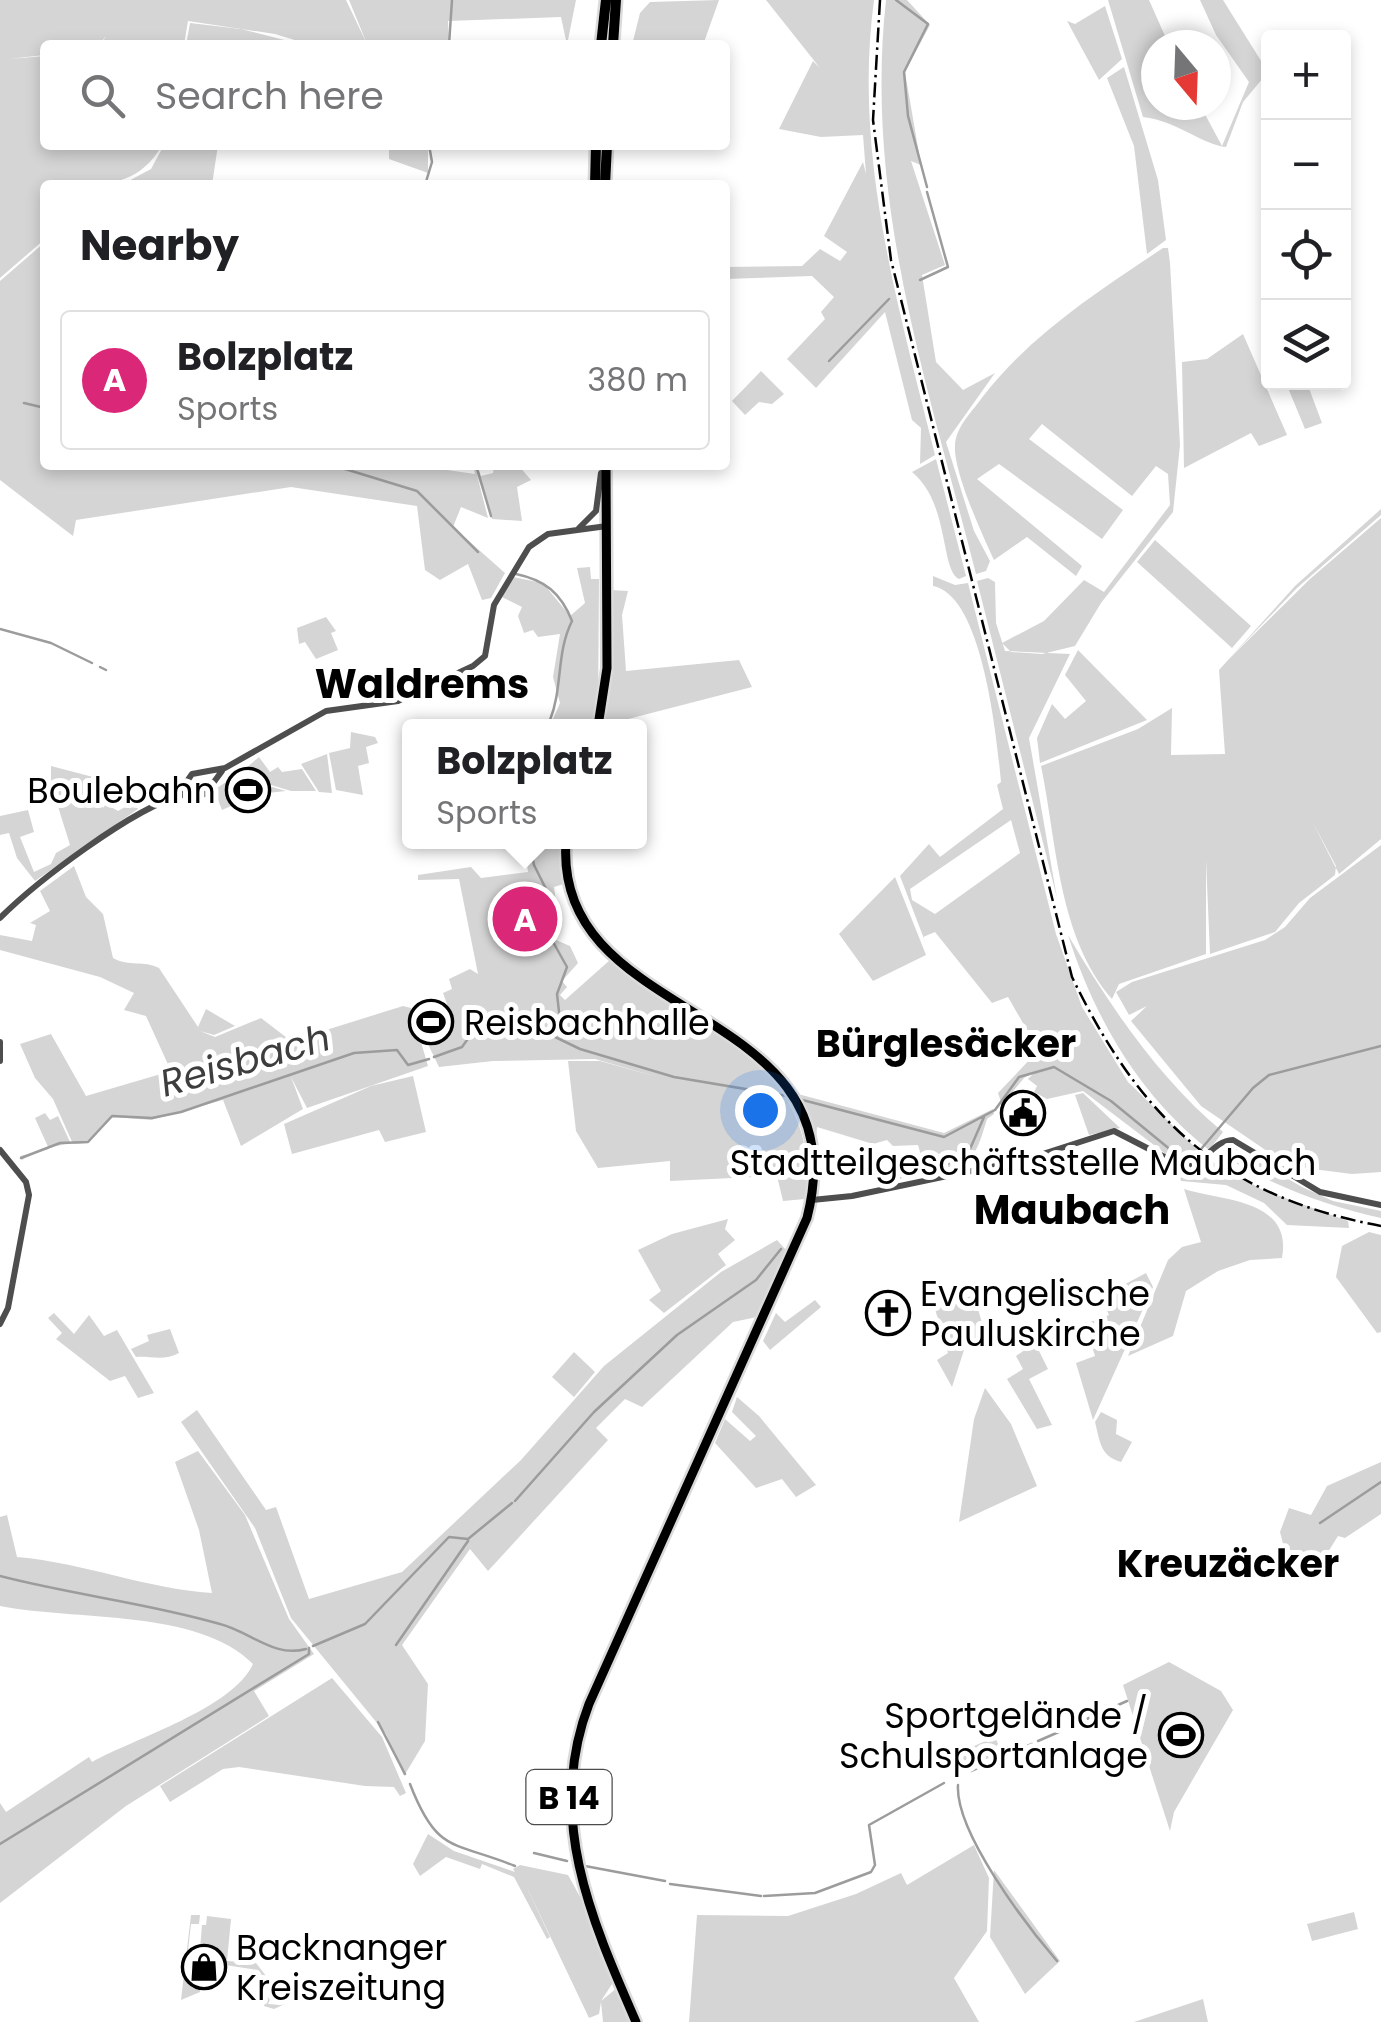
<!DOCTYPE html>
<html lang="en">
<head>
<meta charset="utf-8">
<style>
	body { margin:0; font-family:Poppins,sans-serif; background:#f2f2f2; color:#202124 }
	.controls { position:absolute; right:30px; top:30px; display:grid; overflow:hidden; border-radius:10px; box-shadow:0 5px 15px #0003 }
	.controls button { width:90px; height:90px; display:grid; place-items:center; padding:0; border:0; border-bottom:2px solid #e0e0e0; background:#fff; color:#202124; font:50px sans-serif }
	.compass { position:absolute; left:1141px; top:30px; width:90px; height:90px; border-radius:50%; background:#fff; box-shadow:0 5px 15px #0003; rotate:161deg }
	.you { position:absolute; left:760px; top:1110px; width:35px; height:35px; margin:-25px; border:8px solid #fff; border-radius:50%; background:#1a73e8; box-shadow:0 0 0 15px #1a73e833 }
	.badge { display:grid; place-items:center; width:65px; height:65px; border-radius:50%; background:#db2777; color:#fff; font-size:32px; font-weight:700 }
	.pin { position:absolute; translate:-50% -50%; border:5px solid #fff; box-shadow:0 2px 10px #0006 }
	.popup { position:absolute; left:402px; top:719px; width:245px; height:130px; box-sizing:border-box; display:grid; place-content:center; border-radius:10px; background:#fff; filter:drop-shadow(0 2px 8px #0005); font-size:32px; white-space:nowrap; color:#757577 }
	.popup b { font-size:38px; color:#202124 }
	.popup::after { content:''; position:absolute; left:50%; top:100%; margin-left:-20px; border:20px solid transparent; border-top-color:#fff }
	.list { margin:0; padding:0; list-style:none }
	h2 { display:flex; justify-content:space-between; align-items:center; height:130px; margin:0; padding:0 40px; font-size:42px }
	h2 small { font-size:32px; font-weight:400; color:#757577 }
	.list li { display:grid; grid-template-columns:65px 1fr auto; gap:30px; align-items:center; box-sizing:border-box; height:140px; margin:0 20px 20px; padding:0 20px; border:2px solid #e0e0e0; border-radius:10px }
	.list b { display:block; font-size:38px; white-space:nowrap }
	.list p { margin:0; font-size:32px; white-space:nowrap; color:#757577 }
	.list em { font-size:32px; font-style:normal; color:#757577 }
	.icon { flex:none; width:55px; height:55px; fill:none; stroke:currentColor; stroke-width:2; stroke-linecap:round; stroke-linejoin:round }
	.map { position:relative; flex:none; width:1381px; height:2022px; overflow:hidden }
	.search { position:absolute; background:#fff; box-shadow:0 5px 15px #0003; left:40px; top:40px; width:690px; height:110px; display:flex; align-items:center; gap:25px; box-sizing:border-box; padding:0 35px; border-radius:10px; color:#757577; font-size:38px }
	.panel { position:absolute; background:#fff; box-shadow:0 5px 15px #0003; left:40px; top:180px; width:690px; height:290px; border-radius:10px }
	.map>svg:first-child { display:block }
</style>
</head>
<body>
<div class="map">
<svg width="1381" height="2022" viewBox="0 0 1381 2022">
	<rect width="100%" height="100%" fill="#fff"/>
	<!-- green -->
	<path fill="#d5d5d5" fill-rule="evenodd" d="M0,0h346l21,44 -18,-44h227l-9,45 -6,-28 -113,4 1,24h-138l-36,-11 -87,-13 -4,24h-83l5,-9 -7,9h-54v10l-37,4 37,-3v89h117c-26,47 -70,40 -117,40v54l-45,39z
		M719,0l-16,45h-71l8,-32 10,-11z
		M766,0h108c-21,156 24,304 61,455l-15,9 1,-36 -9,-8 -27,-108 -69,76 -29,-29 38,-40 -4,-7 13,-15 -22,-21 -87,3v-12l77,-1 18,-17 20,12 7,-9 -23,-16 39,-74 3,12 -3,-39 -42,2 -42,-8 34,-68 7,7z
		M886,0h21l23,25 -25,47 16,93 -10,-4 34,104 -23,10 14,87 27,28 32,-17 -49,69 28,89 16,30 -4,10 -10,3c-49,-192 -112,-374 -90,-574z
		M1108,0h41l20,45h-13v60h44l22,41 27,-64 -33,-47 -16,-35h23l45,72 -25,30 -17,45c-23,-2 -49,-26 -83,-30z
		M1105,6l17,53 -23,21 -32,-59 8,3z
		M190,23l51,6 63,16h-118z
		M1124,67l34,113 8,60 -19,14 -13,-108 -27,-68z
		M164,145h54l-6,40h-91l30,-16z
		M389,145h39v28l-39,-14z
		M45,242v223h367l63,9 -2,-9h4l4,11 12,-3 1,-8h24l13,15 -14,7 5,34 -30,-2 -15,-44 11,43 -27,-11 -8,20 52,46 -14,25 -9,2 -14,-36 -28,16 -15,-10 -8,-64 -126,-19 -215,33 -3,16 -73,-56v-199z
		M1163,248h5l2,15 10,182 -7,67 -72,91 -26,43 -33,8 -31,-2 -9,-9 42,-22 40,-41 20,12 66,-87 -2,-31 -12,-8 -24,30 -90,-72 -13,15 94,71 -21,29 -103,-75 -22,15 105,87 -6,10 -49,-39 -33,23c-12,-26 -41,-89 -39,-115 1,-18 16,-32 26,-46 50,-65 115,-106 182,-151z
		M1243,334l44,101 -28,11 -8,-13 -67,35 -2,-106 25,-3z
		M761,371l23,23 -12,10 -13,-2 -14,13 -13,-14z
		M1286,383h21l15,40 -17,6z
		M936,459l30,117 -7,3c-19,-9 -9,-76 -47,-107z
		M1381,509v6l-84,73 -70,73 83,-82 71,-61v321l-42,35 -27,-53 24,45 -1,9 -36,28 -24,29 -65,22 -4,-94v94l-87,30 -7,15c-54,-62 -55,-156 -71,-233l97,-37 34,-21 -1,47 54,-1 -6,-84 76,-84z
		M1155,540l96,86 -19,22 -95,-86z
		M590,567l1,12h8l-1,134 -5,13h-26l-14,-7 7,-16 -7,-26 7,-43 -22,3 -5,-7 -9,3 -6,-17 4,-9 -20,-10 11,-20 30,6 27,33 15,-13 -8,-35z
		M933,576l22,9 13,-2 88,351 26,73 46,75 75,73 -6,5 -26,-2 -88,-67 -36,8 -13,-7 3,-6 -9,-7 8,-8 -12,7 -22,27 -4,-12 37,-39 -4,-17 -23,-40 -16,6 -57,-71 -12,5 3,7 -26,-68 29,-32 11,13 63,-48 -6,-24 4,-3c-4,-43 -18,-187 -68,-196zM1011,820l9,33 -85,61 -23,-14 -2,-11z
		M988,578l7,4 1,41 9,28 65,3 -41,84 28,160 -80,-317z
		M611,590l17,1 -6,24 4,56 113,-11 13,27 -147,38z
		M326,617l10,14 -5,2 7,17 -22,9 -11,-17 -6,2 -2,-16z
		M1078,650l69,70 -107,43 -3,-25 15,-34 13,15 21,-18 -21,-26z
		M351,732l24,5 3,6 -12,4 3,16 -11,3 5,29 -27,-5 -7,-37 21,-5z
		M327,754l5,39 -13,-1 -18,-28z
		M259,757l11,15 8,-5 4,5 20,-3 14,22h-25l-53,-16z
		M51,766l42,11 10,31 3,-4 12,7 16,-9 4,7 -103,72 -18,-23 -8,-25 -9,2v-19l28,-6 6,22 -14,5 14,35 17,-8 5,-11 14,-8 -19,-61z
		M235,776l51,15 -28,3 -36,16 -8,-20z
		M524,842h38l5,41 -13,4 3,22 -12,11 11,20 14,6 8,17 -16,18 5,6 -7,8 5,5 45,-40c87,67 214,105 195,239l-22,2 -6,-25 -107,5v-20l-72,7 -22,-37 -8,-70h32l61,17 -66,-19 -102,2 -54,6 -14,-29 5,4 16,-8 5,-19 -8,-22 9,-4 -3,-10 21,-10 8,5 -19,-95 -41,1v-5l53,-8 10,11 47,-6z
		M1381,845v327l-29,2 -63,-8 -88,-60 -70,-85 16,-15 -18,9 -13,-23 16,-10 133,-42 20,-13 25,-29z
		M74,866l12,31 17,17 10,44c16,9 31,2 46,10l39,59 8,-18 29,17 -21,9 -14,-4 15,6 46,-19 30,23 112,-35 8,2 17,58 -121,42 -16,-31 12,32 -62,37 -18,-46 -72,20 -38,-3 -25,26 -15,1 -20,-45 -18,-21 -15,-34 31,-10 35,62 85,-25 -25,-55 -22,-6 10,-17 -34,-16 -100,-27v-15l32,6 4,-16 -6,-2 20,-12 -10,-20z
		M895,877l31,78 -53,26 -34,-47z
		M1068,935c41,70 92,145 155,197l-14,18c-70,-55 -114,-131 -141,-215z
		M413,1076l13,56 -41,10 -6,-12 -87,24 -8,-30 87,-38z
		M1083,1093l37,35 -31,7 -14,-40z
		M798,1094l146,39 49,-24 1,5 -7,5c-13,44 -16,46 -61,54l-8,-28 -25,1 -6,-6 -14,4 -56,-17 -1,12z
		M45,1113l5,7 8,-4 13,28c-14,0 -37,8 -49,16l-2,-4 29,-7 -14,-31z
		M1229,1145l73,42 31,14 48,10v7c-54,-12 -108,-32 -157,-62z
		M1213,1162l50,28 85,31 1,7 -62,-3 -23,-22 -38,-18 -45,-4 -3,-12 16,1z
		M1184,1189c36,12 109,9 98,69l-32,2 -32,11 -32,20 -13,45 -45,20 40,-96 14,-13 19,-5z
		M728,1219l-3,10 10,11 -17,14 8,11 -62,48 -15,-13 12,-9 -23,-41 34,-16z
		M1369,1232l12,3v97l-4,1 -41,-56 6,-31z
		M777,1240l9,10 -29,67 -24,5 -91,85 -17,-8 -29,29 12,12 -120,131 -18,-22 -68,96 26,39 -3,57 -21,35 -18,-42 -95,-116 -36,-90 -74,-106 16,-12 69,100 10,-3 33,92 93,-27 119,-112 83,-94 117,-94z
		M1146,1273l7,14 -60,133 -17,-57 19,-7 -10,-32 24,-9 -8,-18z
		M974,1295l12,42 -19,4 -15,46 -15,-27 11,-7 -13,-44z
		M815,1300l6,7 -51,43 -7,-9 13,-28 9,9z
		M54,1313l20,21 15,-19 15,21 13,-6 37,63 -16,5 -13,-22 -15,5 -54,-42 6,-6 -14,-15z
		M170,1329l9,24c-14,8 -28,3 -43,4l-5,-8 18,-8 -2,-6z
		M1035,1343l13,26 -19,10 23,46 -15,4 -30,-50 16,-10 -7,-13z
		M574,1352l21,20 -21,25 -22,-20z
		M985,1388l26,36 26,62 -78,36 15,-103z
		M737,1397l22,19 57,69 -20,12 -14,-18 -26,9 -41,-45 10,-24 25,22 6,-5 -24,-24z
		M1101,1412l16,8 -1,14 16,8 -11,20c-21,-6 -21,-21 -26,-40z
		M198,1451l47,64 44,104 25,35 -60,37 15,25 -143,90 -126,97v-100l6,9 83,-55 3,5c43,-24 140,-53 161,-98 -55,-56 -180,-43 -253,-58v-89l7,-2 10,42c68,6 130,32 195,36l-13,-63 -24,-68z
		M1381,1462v52l-36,24 -7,-2 -20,32 -33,-17 -5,-19 9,-24 22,7 16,-29z
		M1169,1662l52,29 12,19 -59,102 -4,19 -47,-146z
		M332,1678l50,59 24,56 -6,3 -6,-9 -29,-1 -126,-19 -16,2 -53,33 -10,-16z
		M995,1737l7,16 -42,16 -7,-14z
		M428,1834l26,17 61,21 -2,-3 7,-4 48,10 26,47 20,59 -13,20 16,-13 12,34h-26l-2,-20 -2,12 -10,4 -67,-141 28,60 -3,2 -33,-62 -32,-13 -2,5 -34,-12 -26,19 -7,-12z
		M974,1845l15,33 -2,53 -33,47 25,44h-290l8,-107 91,1 68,-22 45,-21 6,12z
		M994,1870l66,91 -35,33 -35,-57z
		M1354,1912l4,17 -46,12 -5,-17z
		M191,1915h9l-1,9h-8l-3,27 9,1 -6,18 11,2 -2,20 -19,8z
		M207,1916l24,3 -4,42 29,2 31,40 -13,6 -10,-3 1,-20 8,7 -5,11 13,1 1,-5 -24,-30 -59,-9 3,-36h4z
		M1203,1999l5,23h-74z"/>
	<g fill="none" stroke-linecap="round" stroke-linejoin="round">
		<!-- stream -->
		<path stroke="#9c9c9c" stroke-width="2.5" d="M896,0l32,24 -24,48 4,44 19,71
			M449,45l3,-45
			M425,185l7,-23 -3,-17
			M920,280l28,-13 -21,-75
			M829,361l60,-62
			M24,403l21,5
			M332,465l85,26 61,61
			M476,465l15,51
			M516,574c29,6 45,19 56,47 -16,32 -9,66 -22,99
			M0,629l51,14 41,20
			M100,667l6,3
			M529,842l5,23 16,32 -7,27 24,43 -10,27 5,44
			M434,1057l28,-10 10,-14 50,-12 58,28 94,28 113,19
			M795,1098l149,39 51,-27 24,-33 35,-10 57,34 72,59 13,-5 57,-67 16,-13 112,-29
			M21,1158l39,-15 28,-1 24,-26 40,2 29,-6 173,-59 43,-3 11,15 21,-6
			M877,1184l89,-26 18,-41
			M515,1501l79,-89 83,-77 79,-55 25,-31
			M1320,1523l61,-41
			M0,1576c73,19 148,27 220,48 31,8 54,34 86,25
			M396,1645l72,-104
			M313,1646l52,-22 84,-87 19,2 44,-36
			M378,1722l27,52
			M1069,1727l58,-26
			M1038,1741l23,-10
			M1015,1751l17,-7
			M971,1771l38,-17
			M410,1784c27,70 43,57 105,82
			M958,1785c-3,47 68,140 99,176
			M0,1844l309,-190v-6
			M534,1853l33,8
			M585,1866l80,15
			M670,1884l91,12
			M764,1896l51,-3 56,-21 4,-7 -6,-40 75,-42"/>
		<defs>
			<path id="primary" d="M598,726l9,-58 -1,-203
				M566,842c-13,187 297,157 241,376l-218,486c-43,112 1,213 47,318"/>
			<path id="trunk" d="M601,45l5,-45
				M613,45l3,-45
				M595,185l1,-40
				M605,185l2,-40"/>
		</defs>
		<!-- primary casing -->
		<use href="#primary" stroke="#dbdbdb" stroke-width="14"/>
		<!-- trunk casing -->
		<use href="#trunk" stroke="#dbdbdb" stroke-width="15"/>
		<!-- tertiary -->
		<path stroke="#4e4e4e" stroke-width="6" d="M579,528l17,-17 5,-38
			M176,797l16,-23 33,-6 101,-57 72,-10 75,-35 12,-10 9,-51 35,-58 19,-13 59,-8
			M0,918c36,-36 133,-110 182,-123 9,-3 14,1 23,-1l17,-23
			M0,1042v19
			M0,1150l26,32 3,13 -21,113 -8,16
			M812,1200l40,-4 172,-36 90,-29 70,36c22,-2 27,-26 49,-27l87,52 61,13"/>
		<!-- primary -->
		<use href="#primary" stroke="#000" stroke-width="9"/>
		<!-- trunk -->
		<use href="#trunk" stroke="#000" stroke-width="10"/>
		<!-- rail -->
		<path stroke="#000" stroke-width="2.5" stroke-dasharray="15 5 2.5 5" stroke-linecap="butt" d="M880,0l-7,120 18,140 181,717c69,142 149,219 309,249"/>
	</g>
	<!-- icons -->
	<defs>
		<symbol id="stadium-ring" viewBox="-11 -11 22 22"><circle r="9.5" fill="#fff" stroke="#000" stroke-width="1.5"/><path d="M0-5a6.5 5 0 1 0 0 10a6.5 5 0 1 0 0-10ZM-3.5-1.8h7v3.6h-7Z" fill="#000"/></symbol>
		<symbol id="civic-ring" viewBox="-11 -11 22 22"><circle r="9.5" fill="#fff" stroke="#000" stroke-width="1.5"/><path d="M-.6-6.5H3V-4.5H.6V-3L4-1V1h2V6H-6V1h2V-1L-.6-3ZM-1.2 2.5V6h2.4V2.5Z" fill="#000"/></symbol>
		<symbol id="church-ring" viewBox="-11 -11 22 22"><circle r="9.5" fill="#fff" stroke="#000" stroke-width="1.5"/><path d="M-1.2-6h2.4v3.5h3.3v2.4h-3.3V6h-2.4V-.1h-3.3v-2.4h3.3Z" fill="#000"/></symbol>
		<symbol id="shop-ring" viewBox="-11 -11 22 22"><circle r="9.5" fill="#fff" stroke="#000" stroke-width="1.5"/><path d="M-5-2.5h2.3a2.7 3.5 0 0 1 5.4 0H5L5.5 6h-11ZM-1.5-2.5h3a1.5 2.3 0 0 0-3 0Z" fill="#000"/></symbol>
	</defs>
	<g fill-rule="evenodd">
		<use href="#stadium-ring" x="223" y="765" width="50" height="50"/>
		<use href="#stadium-ring" x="406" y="997" width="50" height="50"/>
		<use href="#civic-ring" x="998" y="1088" width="50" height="50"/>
		<use href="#church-ring" x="863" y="1288" width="50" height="50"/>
		<use href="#stadium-ring" x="1156" y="1710" width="50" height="50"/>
		<use href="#shop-ring" x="179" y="1942" width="50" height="50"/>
	</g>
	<g text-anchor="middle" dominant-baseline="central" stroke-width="10" stroke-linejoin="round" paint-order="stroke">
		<!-- shield labels -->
		<rect fill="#fff" stroke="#4c4c4c" stroke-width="2.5" x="526.5" y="1770" width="85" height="54" rx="8"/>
		<g font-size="32" font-weight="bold" fill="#000">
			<text x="569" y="1797">B 14</text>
		</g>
		<!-- poi labels -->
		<g font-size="35" fill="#000" stroke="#fff" text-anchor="start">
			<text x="216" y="790" text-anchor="end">Boulebahn</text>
			<text x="464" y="1022">Reisbachhalle</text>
			<text x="1023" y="1162" text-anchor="middle">Stadtteilgeschäftsstelle Maubach</text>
			<text x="920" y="1293">Evangelische<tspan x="920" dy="40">Pauluskirche</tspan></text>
			<text x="1148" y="1715" text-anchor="end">Sportgelände /<tspan x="1148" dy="40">Schulsportanlage</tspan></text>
			<text x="236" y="1947">Backnanger<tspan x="236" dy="40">Kreiszeitung</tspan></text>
		</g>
		<!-- neighbourhood labels -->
		<g font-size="38" font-weight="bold" fill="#000" stroke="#fff">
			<text x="946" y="1043">Bürglesäcker</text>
			<text x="1228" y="1563">Kreuzäcker</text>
		</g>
		<!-- water labels -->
		<g font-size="38" font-style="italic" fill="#3d3d3d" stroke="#fff">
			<text transform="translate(245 1060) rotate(-16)">Reisbach</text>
		</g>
		<!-- quarter labels -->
		<g font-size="40" font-weight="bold" fill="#000" stroke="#fff">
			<text x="422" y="684">Waldrems</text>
			<text x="1072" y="1210">Maubach</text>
		</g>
	</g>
</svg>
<div class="controls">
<button>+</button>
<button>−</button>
<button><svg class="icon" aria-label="locate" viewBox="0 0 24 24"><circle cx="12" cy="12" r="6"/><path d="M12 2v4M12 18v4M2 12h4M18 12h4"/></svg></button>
<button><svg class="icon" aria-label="layers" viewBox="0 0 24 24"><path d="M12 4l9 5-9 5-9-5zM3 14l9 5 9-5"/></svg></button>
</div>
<svg class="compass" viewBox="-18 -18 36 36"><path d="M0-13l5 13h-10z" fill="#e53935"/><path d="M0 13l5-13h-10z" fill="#757577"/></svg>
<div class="you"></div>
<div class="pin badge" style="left:525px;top:919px">A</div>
<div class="popup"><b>Bolzplatz</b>Sports</div>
<div class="search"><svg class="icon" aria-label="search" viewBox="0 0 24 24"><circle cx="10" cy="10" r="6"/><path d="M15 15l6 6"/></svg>Search here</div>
<section class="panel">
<h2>Nearby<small></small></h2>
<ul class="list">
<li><span class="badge">A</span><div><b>Bolzplatz</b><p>Sports</p></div><em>380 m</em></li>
</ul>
</section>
</div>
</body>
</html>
